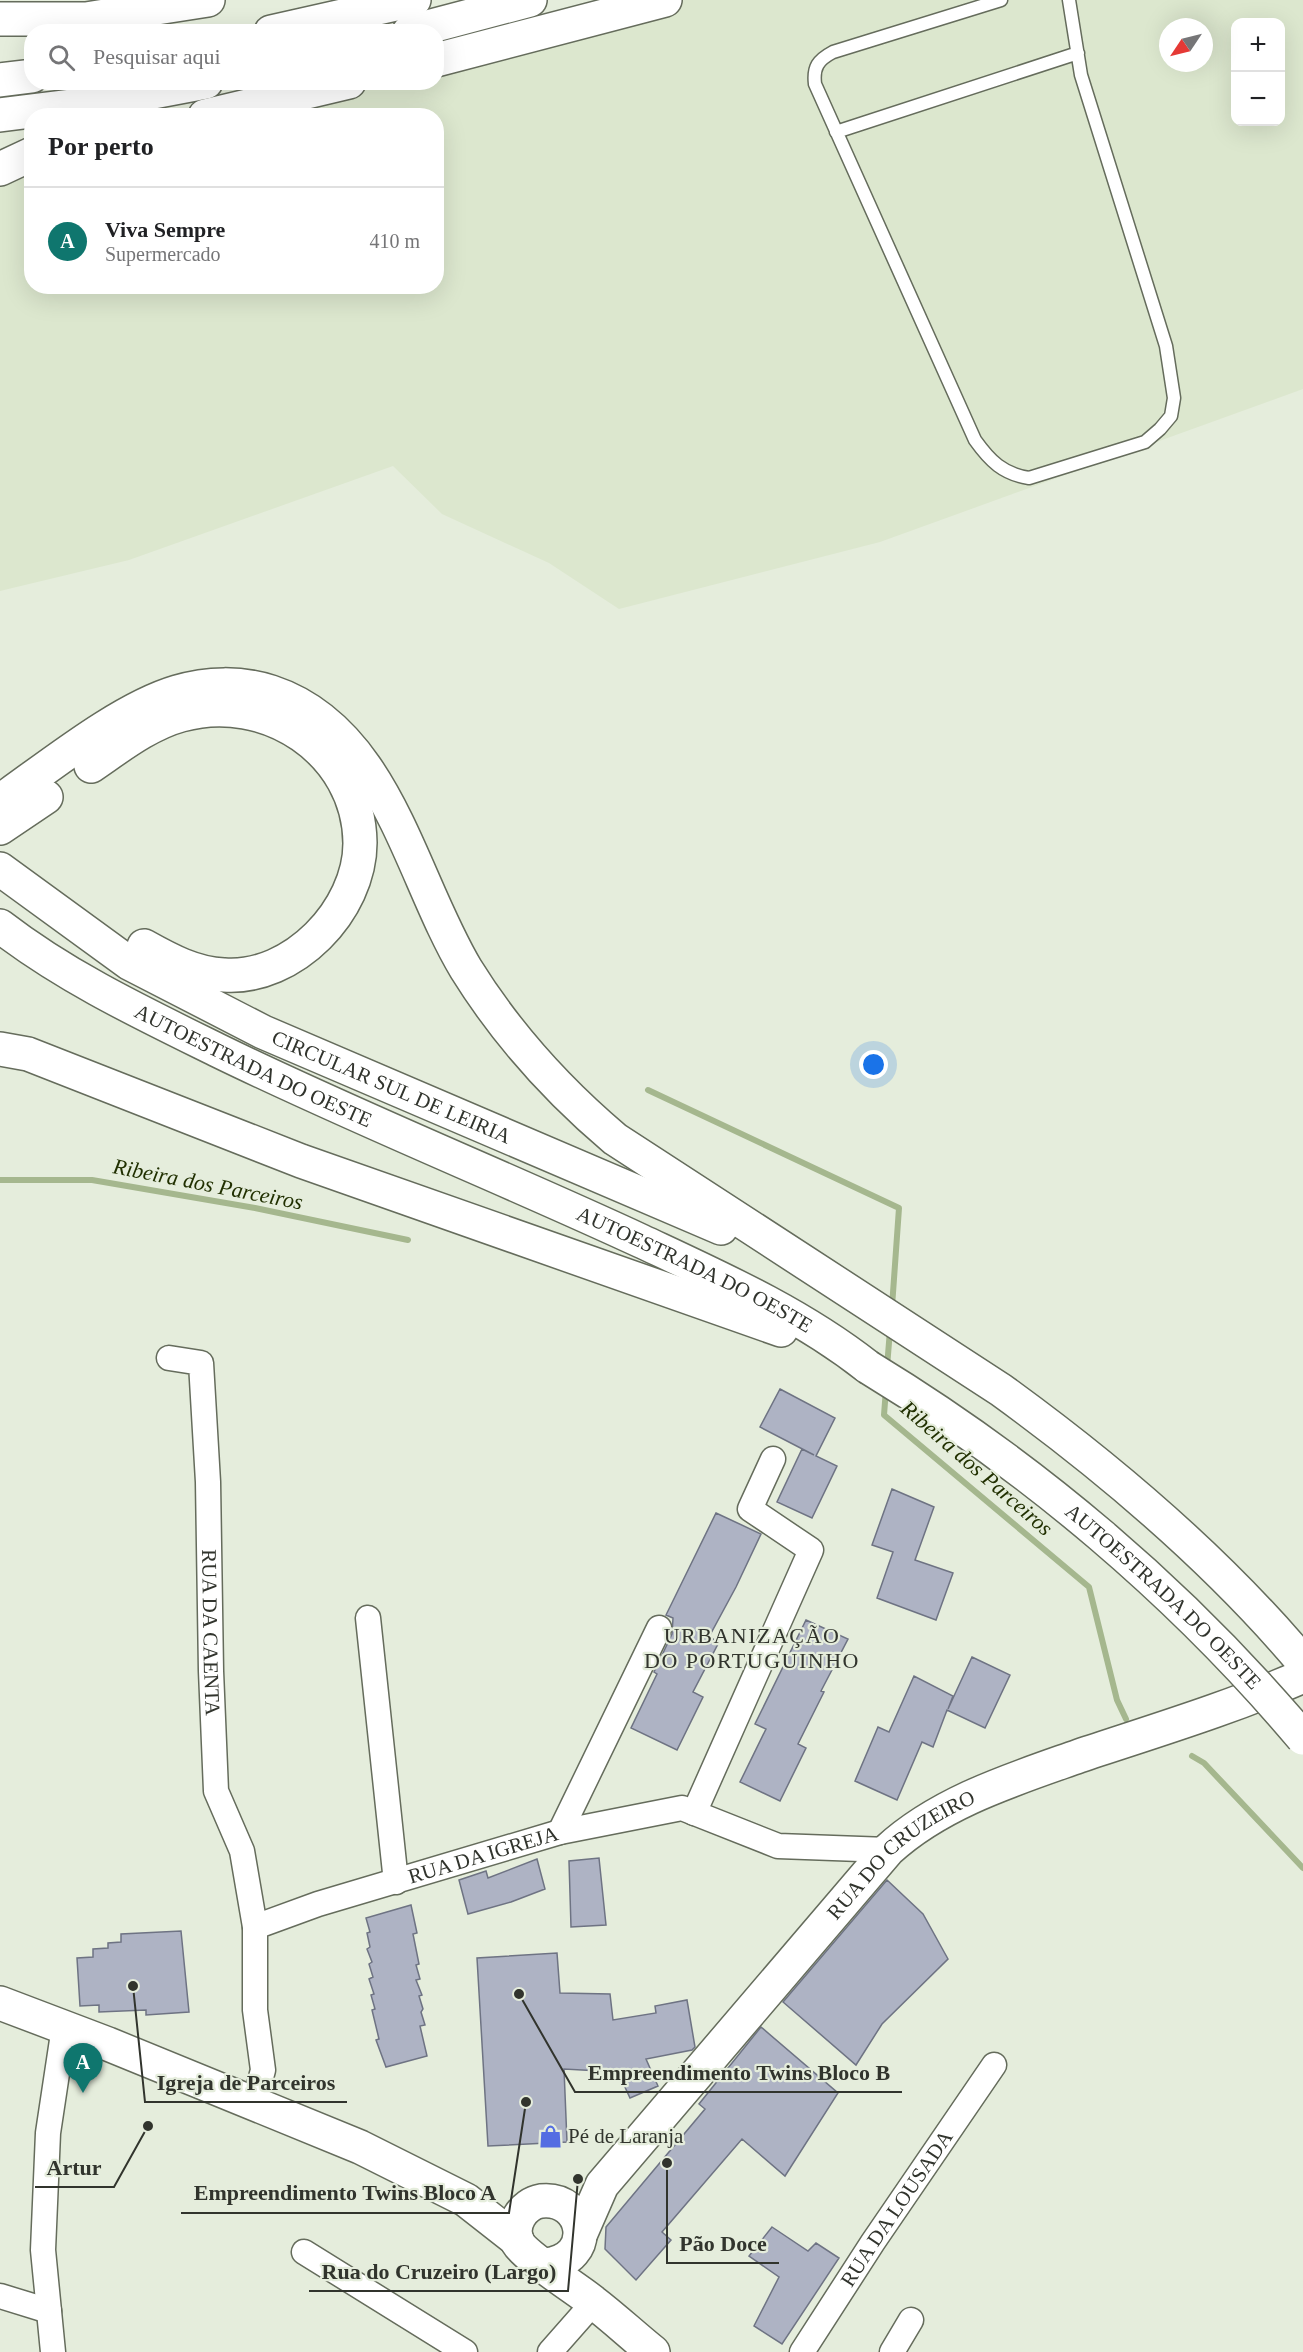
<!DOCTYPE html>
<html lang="pt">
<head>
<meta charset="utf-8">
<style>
	body { margin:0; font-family:"Times New Roman",serif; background:#f2f2f2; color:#202124 }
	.controls { position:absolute; right:18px; top:18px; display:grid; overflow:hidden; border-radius:12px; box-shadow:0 6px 24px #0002 }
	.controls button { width:54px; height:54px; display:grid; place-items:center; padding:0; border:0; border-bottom:2px solid #e0e0e0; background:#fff; color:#202124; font:30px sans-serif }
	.compass { position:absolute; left:1159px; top:18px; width:54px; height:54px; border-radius:50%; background:#fff; box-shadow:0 6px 24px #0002; rotate:235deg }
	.you { position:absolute; left:874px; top:1065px; width:21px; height:21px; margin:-15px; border:4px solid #fff; border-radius:50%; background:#1a73e8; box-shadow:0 0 0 9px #1a73e833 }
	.badge { display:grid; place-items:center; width:39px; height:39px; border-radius:50%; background:#0f766e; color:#fff; font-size:20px; font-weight:700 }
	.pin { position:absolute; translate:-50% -50px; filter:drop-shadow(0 2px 3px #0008) }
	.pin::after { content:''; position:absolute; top:32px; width:21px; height:18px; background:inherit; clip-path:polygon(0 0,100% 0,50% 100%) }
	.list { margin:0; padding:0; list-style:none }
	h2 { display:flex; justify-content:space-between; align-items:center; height:78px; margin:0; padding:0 24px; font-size:26px }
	h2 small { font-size:20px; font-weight:400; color:#757577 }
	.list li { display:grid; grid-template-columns:39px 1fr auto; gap:18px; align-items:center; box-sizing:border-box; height:108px; padding:0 24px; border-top:2px solid #e0e0e0 }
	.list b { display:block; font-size:22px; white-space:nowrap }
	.list p { margin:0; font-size:20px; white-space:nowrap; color:#757577 }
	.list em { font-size:20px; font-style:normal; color:#757577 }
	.icon { flex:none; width:33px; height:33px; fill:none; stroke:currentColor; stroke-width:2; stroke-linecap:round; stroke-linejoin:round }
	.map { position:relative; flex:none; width:1303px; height:2352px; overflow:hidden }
	.search { position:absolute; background:#fff; box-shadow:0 6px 24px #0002; left:24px; top:24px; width:420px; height:66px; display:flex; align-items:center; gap:15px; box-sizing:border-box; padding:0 21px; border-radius:24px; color:#757577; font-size:22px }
	.panel { position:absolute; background:#fff; box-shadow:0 6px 24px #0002; left:24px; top:108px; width:420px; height:186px; border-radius:24px }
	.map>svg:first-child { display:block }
</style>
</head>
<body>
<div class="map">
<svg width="1303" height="2352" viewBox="0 0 1303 2352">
	<rect width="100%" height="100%" fill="#e5eddc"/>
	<!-- built -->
	<path fill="#dce7ce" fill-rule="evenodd" d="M674,0h629v389l-423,153 -261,67 -70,-46 -107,-49 -49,-48 -264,94 -129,31v-405l31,-11 1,111h404v-170l-178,-1 134,-32 44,-1 1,-10 239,-60zM1236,22h44v100h-44zM1168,27h36v36h-36z"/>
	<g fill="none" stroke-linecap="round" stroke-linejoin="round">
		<!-- stream -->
		<path stroke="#a5b78e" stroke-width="6" d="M648,1090l251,118 -7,99
			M0,1180h92l163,28 153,32
			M887,1367l3,-37
			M886,1389l-2,26 205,172 28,113 9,19
			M1192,1756l12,7 99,105"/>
	</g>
	<!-- building -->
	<path fill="#aeb3c4" stroke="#6e7383" stroke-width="1.5" d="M780,1389l55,29 -19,38 21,10 -25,52 -35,-16 25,-53 12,6 -54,-28z
		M892,1489l42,18 -19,53 38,13 -17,47 -59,-22 16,-46 -21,-7z
		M716,1513l45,21 -25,53 -27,50 10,5 -26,50 10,5 -26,53 -46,-22 26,-54 -3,-2 18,-38 1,-16 -7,-3z
		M806,1620l42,19 -27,52 3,1 -26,52 8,4 -26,53 -40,-19 26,-53 -11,-5z
		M972,1657l38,18 -25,53 -38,-18 -14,37 -11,-5 -25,58 -42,-19 23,-54 11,5 25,-56 39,20 -5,13z
		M599,1858l7,67 -35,2 -2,-66z
		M537,1859l8,30 -34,13 -43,12 -9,-34 27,-9 2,7z
		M887,1880l36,34 25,45 -66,65 -26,41 -73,-63z
		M411,1905l6,28 -4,1 6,30 -3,1 4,14 -4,1 6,15 -3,1 4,13 -2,3 4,13 -5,1 7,30 -41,11 -10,-27 3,-1 -7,-29 3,-1 -4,-14 3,-1 -5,-15 4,-2 -4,-13 3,-2 -5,-13 3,-2 -3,-14 3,-1 -4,-14z
		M181,1931l8,81 -43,3v-5l-47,2v-7l-19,1 -3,-48 16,-1v-8l15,-1v-5l13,-1v-8z
		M557,1953l3,40 50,1 3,26 43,-7 -1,-7 32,-6 8,47 -3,3 -46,9 12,27 -28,12 -12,-26 -54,-3 3,73 -79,4 -11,-188z
		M761,2027l77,66 -53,83 -43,-37 -80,93 9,8 -35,40 -31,-31 1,-22 99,-118 -6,-5z
		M772,2227l36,24 8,-8 23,15 -57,86 -28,-18 25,-49 -30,-21z"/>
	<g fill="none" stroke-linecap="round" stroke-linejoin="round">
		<defs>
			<path id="lane" d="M1001,0l-168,52c-15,8 -20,15 -18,32l160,356c15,21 28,34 54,38l116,-36 15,-13 11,-13 3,-18 -8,-52 -85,-271 -12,-75
				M836,132l242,-79"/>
			<g id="street">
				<path id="s1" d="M169,1358l32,5 7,119 3,189 5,120 26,60 13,76"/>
				<path d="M368,1618l28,264"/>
				<path d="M694,1813l117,-263 -61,-41 23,-50"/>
				<path d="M560,1832l99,-204"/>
				<path id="s2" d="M254,2104l9,-34 -8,-60v-83l63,-23 242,-72 122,-24 96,38 110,4"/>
				<path d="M304,2252l161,100"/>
				<path d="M0,2296l49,15"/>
				<path d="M53,2352l-10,-102 5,-117 16,-106"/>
				<path d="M550,2352l44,-50"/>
				<path id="s3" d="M802,2352l71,-110 121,-177"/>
				<path d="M892,2352l19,-32"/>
			</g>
			<g id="secondary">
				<path d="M0,2003l108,41 252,103 106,53 51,40"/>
				<path id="s4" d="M581,2233l21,-48 286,-335c52,-48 126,-71 191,-94 75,-25 152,-48 224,-80"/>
				<path d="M545,2265c53,-5 41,-69 -4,-64 -18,3 -32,24 -23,42 8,14 59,46 75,59 21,16 40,34 60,50"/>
			</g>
			<path id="primary" d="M0,19h86l122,-19
				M436,60l229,-60
				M205,116l144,-34
				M0,169l32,-15"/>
			<g id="highway">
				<path d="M271,32l143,-32"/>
				<path d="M409,32l121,-32"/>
				<path d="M0,80l32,-4"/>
				<path d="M0,115l95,-12 111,-21"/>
				<path d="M91,766c28,-19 57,-42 90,-51 85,-24 178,36 179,128 0,67 -67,137 -136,132 -29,-1 -55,-15 -80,-29"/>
				<path d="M0,801c50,-35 120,-92 177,-109 30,-9 64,-10 94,0 115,38 139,184 195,277 41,66 90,120 149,170l386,251c109,79 215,169 302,272"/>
				<path d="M0,828l46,-31"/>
				<path id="s5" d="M0,869l129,94 134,69 458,196"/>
				<path id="s6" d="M0,926c66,51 142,87 217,124 139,68 284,126 424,191 79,37 158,72 227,126"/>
				<path d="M0,1049l28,5 273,107 480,169"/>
			</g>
		</defs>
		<!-- lane casing -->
		<use href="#lane" stroke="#656c5c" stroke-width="15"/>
		<!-- street casing -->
		<use href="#street" stroke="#656c5c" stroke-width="27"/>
		<!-- secondary casing -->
		<use href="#secondary" stroke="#656c5c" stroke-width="36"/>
		<!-- primary casing -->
		<use href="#primary" stroke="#656c5c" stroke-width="36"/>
		<!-- highway casing -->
		<use href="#highway" stroke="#656c5c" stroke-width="36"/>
		<!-- lane -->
		<use href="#lane" stroke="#fff" stroke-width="12"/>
		<!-- street -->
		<use href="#street" stroke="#fff" stroke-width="24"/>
		<!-- secondary -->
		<use href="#secondary" stroke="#fff" stroke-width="33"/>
		<!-- primary -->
		<use href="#primary" stroke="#fff" stroke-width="33"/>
		<!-- highway -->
		<use href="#highway" stroke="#fff" stroke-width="33"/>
		<defs>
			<g id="highway-bridge">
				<path id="s7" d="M868,1367c163,99 312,225 435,371"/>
			</g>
		</defs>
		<!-- highway-bridge casing -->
		<use href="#highway-bridge" stroke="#656c5c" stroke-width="36" stroke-linecap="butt"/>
		<!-- highway-bridge -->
		<use href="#highway-bridge" stroke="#fff" stroke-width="33"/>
	</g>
	<!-- icons -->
	<defs>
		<symbol id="shop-bare" viewBox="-9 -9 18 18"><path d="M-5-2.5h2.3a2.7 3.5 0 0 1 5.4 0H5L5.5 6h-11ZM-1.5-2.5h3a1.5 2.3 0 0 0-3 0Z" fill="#546de2" stroke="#e5eddc" stroke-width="2.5" paint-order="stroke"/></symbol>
	</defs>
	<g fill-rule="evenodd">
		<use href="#shop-bare" x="534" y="2120" width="33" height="33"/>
	</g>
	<g text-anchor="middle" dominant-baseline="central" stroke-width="4.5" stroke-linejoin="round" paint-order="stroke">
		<!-- street labels -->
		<g font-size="21" fill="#31342d" stroke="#e5eddc">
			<text stroke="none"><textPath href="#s6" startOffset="290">AUTOESTRADA DO OESTE</textPath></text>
			<text stroke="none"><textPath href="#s5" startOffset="450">CIRCULAR SUL DE LEIRIA</textPath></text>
			<text stroke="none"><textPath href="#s6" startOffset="776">AUTOESTRADA DO OESTE</textPath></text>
			<text stroke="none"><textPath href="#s7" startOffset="375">AUTOESTRADA DO OESTE</textPath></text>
			<text stroke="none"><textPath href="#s1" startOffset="302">RUA DA CAENTA</textPath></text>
			<text stroke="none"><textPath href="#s2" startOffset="418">RUA DA IGREJA</textPath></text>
			<text stroke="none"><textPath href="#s4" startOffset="500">RUA DO CRUZEIRO</textPath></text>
			<text stroke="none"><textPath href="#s3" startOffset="172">RUA DA LOUSADA</textPath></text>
		</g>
		<!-- poi labels -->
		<g font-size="21" fill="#31342d" stroke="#e5eddc" text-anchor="start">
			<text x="568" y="2136">Pé de Laranja</text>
		</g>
		<!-- water labels -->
		<g font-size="22" font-style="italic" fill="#213001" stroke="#e5eddc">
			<text transform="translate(208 1184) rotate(11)">Ribeira dos Parceiros</text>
			<text transform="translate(977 1468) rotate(41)">Ribeira dos Parceiros</text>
		</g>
		<!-- neighbourhood labels -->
		<g font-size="22" letter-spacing="1.5" fill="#31342d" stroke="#e5eddc">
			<text x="752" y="1635">URBANIZAÇÃO<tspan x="752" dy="25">DO PORTUGUINHO</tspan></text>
		</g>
	</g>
	<!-- callouts -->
	<path fill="none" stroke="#31342d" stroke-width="2" d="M519 1994L575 2092H902M133 1986L145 2102H347M148 2126L114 2187H35M526 2102L509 2213H181M667 2163L667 2263H779M578 2179L568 2291H309"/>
	<g fill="#31342d" stroke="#e5eddc" stroke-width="2">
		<circle cx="519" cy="1994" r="6"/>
		<circle cx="133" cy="1986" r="6"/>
		<circle cx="148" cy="2126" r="6"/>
		<circle cx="526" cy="2102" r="6"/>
		<circle cx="667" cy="2163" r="6"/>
		<circle cx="578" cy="2179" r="6"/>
	</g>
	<g font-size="22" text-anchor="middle" font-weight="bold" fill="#31342d" stroke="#e5eddc" stroke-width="4.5" stroke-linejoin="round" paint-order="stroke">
		<text x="739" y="2080">Empreendimento Twins Bloco B</text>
		<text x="246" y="2090">Igreja de Parceiros</text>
		<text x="74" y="2175">Artur</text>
		<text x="345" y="2200">Empreendimento Twins Bloco A</text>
		<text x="723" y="2251">Pão Doce</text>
		<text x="439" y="2279">Rua do Cruzeiro (Largo)</text>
	</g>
</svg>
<div class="controls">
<button>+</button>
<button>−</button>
</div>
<svg class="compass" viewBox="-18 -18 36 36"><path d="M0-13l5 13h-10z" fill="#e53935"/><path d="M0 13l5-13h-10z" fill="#757577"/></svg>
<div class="you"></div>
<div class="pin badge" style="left:83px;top:2093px">A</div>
<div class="search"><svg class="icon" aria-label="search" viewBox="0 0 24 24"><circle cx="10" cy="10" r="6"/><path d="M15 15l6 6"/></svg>Pesquisar aqui</div>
<section class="panel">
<h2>Por perto<small></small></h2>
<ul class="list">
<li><span class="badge">A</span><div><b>Viva Sempre</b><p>Supermercado</p></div><em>410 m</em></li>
</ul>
</section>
</div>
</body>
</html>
